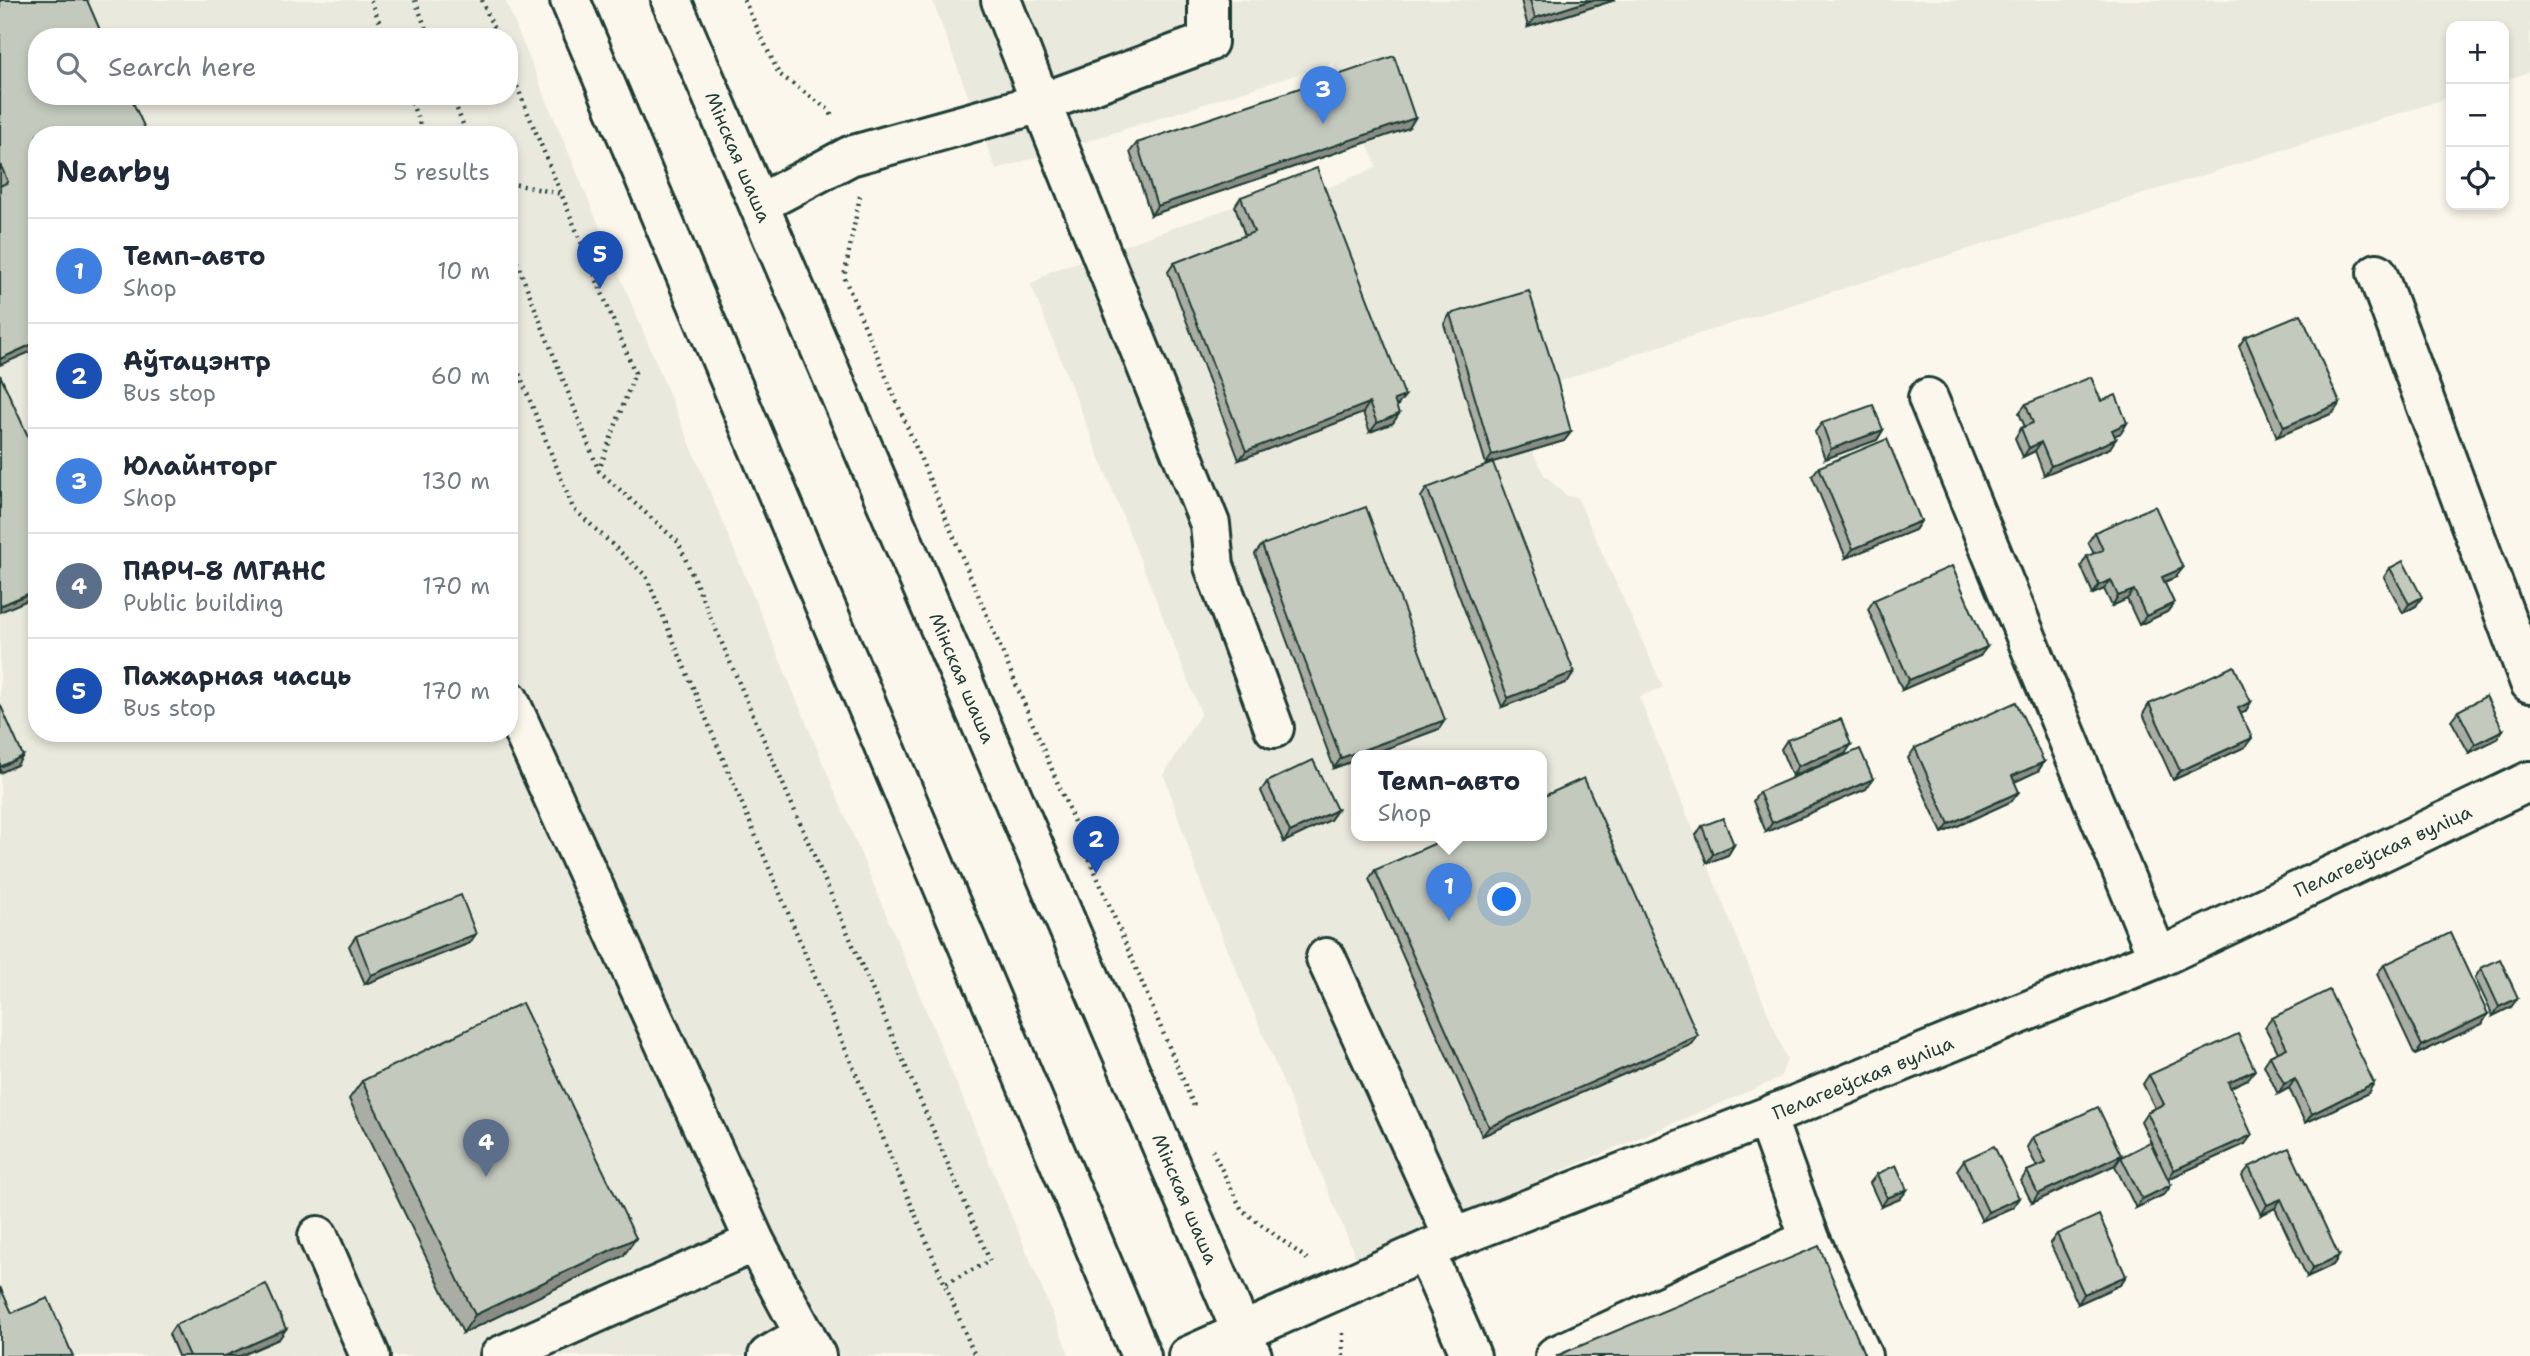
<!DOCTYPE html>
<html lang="en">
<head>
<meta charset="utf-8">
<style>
	body { margin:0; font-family:"Shantell Sans",sans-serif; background:#f6f6f7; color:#1f2937 }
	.controls { position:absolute; right:21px; top:21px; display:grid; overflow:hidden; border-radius:14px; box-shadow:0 4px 10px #0003 }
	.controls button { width:63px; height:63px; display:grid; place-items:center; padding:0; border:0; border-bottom:2px solid #e0e1e3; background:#fff; color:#1f2937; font:35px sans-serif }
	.you { position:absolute; left:1505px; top:900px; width:24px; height:24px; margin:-18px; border:5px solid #fff; border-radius:50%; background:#1a73e8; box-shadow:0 0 0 10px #1a73e833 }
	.badge { display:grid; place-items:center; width:46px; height:46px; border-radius:50%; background:#1f6fb2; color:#fff; font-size:23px; font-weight:700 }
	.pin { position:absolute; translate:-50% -58px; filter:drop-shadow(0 2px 4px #0008) }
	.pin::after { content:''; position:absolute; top:37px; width:24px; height:21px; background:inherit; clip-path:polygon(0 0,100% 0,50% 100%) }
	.popup { position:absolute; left:1351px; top:750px; width:196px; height:91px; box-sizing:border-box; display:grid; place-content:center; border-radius:14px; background:#fff; filter:drop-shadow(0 2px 5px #0005); font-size:23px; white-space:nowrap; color:#747a83 }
	.popup b { font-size:26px; color:#1f2937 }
	.popup::after { content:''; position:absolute; left:50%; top:100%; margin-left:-14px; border:14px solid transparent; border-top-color:#fff }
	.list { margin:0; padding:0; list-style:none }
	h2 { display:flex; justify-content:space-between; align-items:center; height:91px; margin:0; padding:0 28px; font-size:30px }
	h2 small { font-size:23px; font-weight:400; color:#747a83 }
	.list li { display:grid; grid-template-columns:46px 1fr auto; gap:21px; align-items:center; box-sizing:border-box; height:105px; padding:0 28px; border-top:2px solid #e0e1e3 }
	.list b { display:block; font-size:26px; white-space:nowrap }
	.list p { margin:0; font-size:23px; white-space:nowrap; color:#747a83 }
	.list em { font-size:23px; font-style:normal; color:#747a83 }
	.icon { flex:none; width:38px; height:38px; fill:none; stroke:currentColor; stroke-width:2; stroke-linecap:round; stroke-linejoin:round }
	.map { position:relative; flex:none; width:2530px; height:1356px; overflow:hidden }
	.search { position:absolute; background:#fff; box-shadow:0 4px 10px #0003; left:28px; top:28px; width:490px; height:77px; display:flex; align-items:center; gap:18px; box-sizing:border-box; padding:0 24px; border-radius:28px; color:#747a83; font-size:26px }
	.panel { position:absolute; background:#fff; box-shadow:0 4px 10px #0003; left:28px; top:126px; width:490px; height:616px; border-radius:28px }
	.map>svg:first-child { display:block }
</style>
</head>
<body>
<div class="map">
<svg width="2530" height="1356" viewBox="0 0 2530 1356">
	<rect width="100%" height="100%" fill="#fbf7ec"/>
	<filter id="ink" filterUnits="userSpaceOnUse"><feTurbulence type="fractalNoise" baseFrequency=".0143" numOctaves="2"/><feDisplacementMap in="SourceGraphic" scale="14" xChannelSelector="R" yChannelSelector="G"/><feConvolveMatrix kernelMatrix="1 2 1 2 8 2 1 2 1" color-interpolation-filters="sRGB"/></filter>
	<g filter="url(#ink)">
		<!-- built -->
		<path fill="#eae9de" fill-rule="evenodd" d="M0,0h505l565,1356h-1070zM37,37h472v59h-472zM37,135h472v598h-472z
			M932,0h1598v72l-26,8v-54h-53v71l-816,257 -85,31 14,56 -32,10 12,24 23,21 10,1 86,190 -24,10 148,363 -7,18 -424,180 -153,-368 -39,-115 37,-62 -170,-428 18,-13 186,-66 82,-14 60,-25 -44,-104 -337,107zM1356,755h186v80h-186z"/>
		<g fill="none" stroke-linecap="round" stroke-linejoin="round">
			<defs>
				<path id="minor" d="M1001,0l40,103 167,-61v-42
					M759,204l91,-48 191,-53 169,421 4,42 60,162
					M2377,273l153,410
					M1928,398l230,560
					M509,700l246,542 61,114
					M1326,958l128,280
					M1766,1117l44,122 52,117
					M318,1236l52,120
					M1425,1251l46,105
					M500,1356l255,-114
					M768,1356l37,-22
					M1188,1356l266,-118 312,-121 392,-159 372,-177
					M1555,1356l255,-117"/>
				<path id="major" d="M570,0l571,1356
					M671,0l581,1356"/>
			</defs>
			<!-- minor casing -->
			<use href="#minor" stroke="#1f3d34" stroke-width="44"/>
			<!-- major casing -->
			<use href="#major" stroke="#1f3d34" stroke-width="44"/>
			<!-- path -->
			<path stroke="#1f3d34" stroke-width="4.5" stroke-dasharray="2 5" stroke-linecap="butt" d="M371,0l14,37
				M415,0l14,37
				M482,0l15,37
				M744,0l35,74 50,36 4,9
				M509,67l126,306 -36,97
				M409,96l15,39
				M452,96l15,39
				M509,183l52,11
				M860,196l-16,81 350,829
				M509,242l90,229 79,71 312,719 -48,24
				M509,348l64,160 73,68 329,780
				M1212,1150l30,60 65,49
				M1343,1356v-26"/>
			<!-- minor -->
			<use href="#minor" stroke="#fbf7ec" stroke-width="38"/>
			<!-- major -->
			<use href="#major" stroke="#fbf7ec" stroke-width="38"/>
		</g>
		<!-- wall -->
		<path fill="#a9ada3" stroke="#1f3d34" stroke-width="2" d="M0,0h87l-87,365z
			M1521,0h94l-87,27z
			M1415,118l-6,10 -258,87 -21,-63 7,-9z
			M1241,197l157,208 -2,1 -3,17 -23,9 -7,-19 -124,47 -71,-188 6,-9 71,-27 -10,-30z
			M1450,314l121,118 -7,9 -78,23 -42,-140z
			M2245,337l88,76 -56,24 -38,-91z
			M2101,401l26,22 -6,10 -6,2 -5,13 -66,27 -9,-24 -12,6 -8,-19 6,-10 4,-1 -6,-14 7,-9z
			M1822,423l61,7 -6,10 -52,19 -10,-27z
			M1819,467l102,54 -6,9 -69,28 -34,-82z
			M1427,488l147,184 -6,10 -66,25 -81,-210z
			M2095,532l81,45 -12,5 10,21 -7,9 -28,13 -12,-26 -15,7 -8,-17 -11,5 -12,-28 6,-10 7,-2 -6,-12z
			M1262,545l177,184 -70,26h-13v5l-22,8 -79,-214z
			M2390,568l26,38 -13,7 -19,-36z
			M1874,600l106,56 -78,34 -34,-81z
			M2251,702l-6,10 -4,1 4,34 -72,33 -30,-66 6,-10z
			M2458,711l39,28 -28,14 -18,-33z
			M1787,740l58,14 -53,22 -11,-27z
			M1915,748l129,14 -6,9 -24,11 -2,19 -70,32 -34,-75z
			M1873,779l-7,10 -100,43 -13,-31 6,-9z
			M1267,782l70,28 -7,10 -46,22 -23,-51z
			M1702,826l32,19 -6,10 -21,8 -11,-28z
			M1375,870l323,166 -7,9 -209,91 -113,-257z
			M356,936l114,7 -105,41 -16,-38z
			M2384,965l98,59 -67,31 -38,-81z
			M2481,968l30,39 -18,9 -18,-38z
			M2272,1018l96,75 -63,30 -16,-35 -11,6 -14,-29 6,-9 8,-4 -13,-25z
			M2149,1075l99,4 -18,8 15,57 -77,35 3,6 -6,9 -29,14 -21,-42 6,-9 39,4 -19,-40 6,-9 8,-4 -12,-24z
			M362,1081l274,157 -13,18 -160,77 -114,-234z
			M2033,1137l88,18 -6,10 -83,38 -11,-22 6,-10 10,-4 -10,-20z
			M1964,1160l49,47 -31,14 -25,-51z
			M2249,1167l90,89 -6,9 -26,12 -32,-69 -14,7 -19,-39z
			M1877,1174l30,16 -7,9 -19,8 -11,-24z
			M2057,1234l69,42 -6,9 -42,19 -28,-61z
			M175,1325l111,4 -7,10 -39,17h-62l-9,-22z"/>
		<!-- shaded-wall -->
		<path fill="#898d85" stroke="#1f3d34" stroke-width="2" d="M1592,0h23l-87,27 7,-9z
			M1415,118l-6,10 -258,87 6,-9z
			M37,342v7l-37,16v-6z
			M1405,396l-7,9 -11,4 7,-9z
			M1369,403l-6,10 -124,47 7,-9z
			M2340,403l-7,10 -56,24 7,-10z
			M1399,414l-6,9 -23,9 7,-9z
			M2127,423l-6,10 -15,6 6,-9z
			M1883,430l-6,10 -52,19 6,-10z
			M1571,432l-7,9 -78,23 6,-9z
			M2116,439l-6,9 -66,27 7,-9z
			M2041,442l-6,9 -12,6 6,-9z
			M1921,521l-6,9 -69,28 7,-9z
			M2183,568l-7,9 -21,9 7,-9z
			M2111,580l-7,9 -11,5 6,-9z
			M37,590v6l-37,16v-6z
			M2134,590l-7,9 -15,7 6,-10z
			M2422,597l-6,9 -13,7 6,-9z
			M2174,603l-7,9 -28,13 7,-9z
			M1987,647l-7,9 -78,34 7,-10z
			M1574,672l-6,10 -66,25 6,-9z
			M2251,702l-6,10 -13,5 6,-9z
			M1445,720l-6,9 -70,26h-13v5l-22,8 7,-10z
			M2503,730l-6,9 -28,14 6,-9z
			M2252,738l-7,9 -72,33 7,-9z
			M1851,745l-6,9 -53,22 6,-10z
			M23,756l-6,9 -17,8v-6z
			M2044,762l-6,9 -32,15 6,-10z
			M1873,779l-7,10 -100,43 6,-9z
			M2019,792l-7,9 -70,32 7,-9z
			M1337,810l-7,10 -46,22 6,-10z
			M1734,845l-6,10 -21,8 6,-9z
			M476,934l-6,9 -105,41 6,-9z
			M2518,998l-7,9 -18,9 6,-9z
			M2488,1014l-6,10 -67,31 7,-9z
			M1698,1036l-7,9 -209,91 7,-9z
			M2255,1070l-7,9 -27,13 7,-10z
			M2295,1079l-6,9 -11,6 6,-10z
			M2374,1083l-6,10 -63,30 7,-9z
			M2252,1135l-7,9 -77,35 6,-9z
			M2121,1155l-6,10 -83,38 6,-9z
			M2171,1185l-6,9 -29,14 6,-9z
			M1907,1190l-7,9 -19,8 6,-9z
			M2019,1198l-6,9 -31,14 6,-9z
			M2281,1199l-6,9 -14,7 6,-10z
			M636,1238l-13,18 -160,77 12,-18z
			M2339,1256l-6,9 -26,12 6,-9z
			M2126,1276l-6,9 -42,19 6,-10z
			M286,1329l-7,10 -39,17h-15z"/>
		<!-- building -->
		<path fill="#c4c9be" stroke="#1f3d34" stroke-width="2" d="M0,0h87l16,37h-66v59h93l18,39h-111v207l-37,17v-173l8,-4 -8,-18z
			M1530,0h62l-57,18z
			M1394,56l21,62 -258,88 -20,-63z
			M1317,168l88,228 -11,4 5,14 -22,9 -8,-20 -123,48 -72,-188 80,-31 -13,-35z
			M1529,291l27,85 15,56 -79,23 -42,-141z
			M2301,314l39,89 -56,24 -39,-90z
			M0,375l37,81v134l-37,16z
			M2091,377l10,24 15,-6 11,28 -15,7 4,9 -65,27 -10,-24 -12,6 -8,-20 12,-5 -7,-19z
			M1873,405l10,25 -52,19 -9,-26z
			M1887,439l34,82 -68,28 -34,-82z
			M1493,463l81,209 -66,26 -81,-210z
			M2155,506l28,62 -21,9 12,26 -28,13 -12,-26 -16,6 -7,-16 -12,5 -12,-29 16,-6 -8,-18z
			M1366,507l79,213 -104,38 -79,-213z
			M2403,561l19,36 -13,7 -19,-36z
			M1952,566l35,81 -78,33 -35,-80z
			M2234,666l17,36 -13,6 14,30 -72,33 -31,-67z
			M2486,696l17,34 -28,14 -17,-33z
			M2016,702l28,60 -32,14 7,16 -70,32 -34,-76z
			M0,704l23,52 -23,11z
			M1841,719l10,26 -53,21 -11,-26z
			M1860,749l13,30 -101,44 -13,-31z
			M1313,760l24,50 -47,22 -23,-50z
			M1584,778l114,258 -209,91 -114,-257 79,-35h88v-38z
			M1723,818l11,27 -21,9 -11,-28z
			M461,895l15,39 -105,41 -15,-39z
			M2450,933l38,81 -66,32 -38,-81z
			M2500,959l18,39 -19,9 -18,-39z
			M2329,990l45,93 -62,31 -17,-35 -11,5 -14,-28 17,-8 -15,-30z
			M522,1003l114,235 -161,77 -113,-234z
			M2238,1034l17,36 -27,12 24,53 -78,35 -27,-58 17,-8 -15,-29z
			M2098,1107l23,48 -83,39 -11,-23 19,-8 -13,-26z
			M2150,1142l21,43 -29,14 -21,-42z
			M1994,1146l25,52 -31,14 -24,-52z
			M2289,1148l50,108 -26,12 -32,-69 -14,6 -18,-38z
			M1896,1165l11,25 -20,8 -10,-24z
			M2099,1215l27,61 -42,18 -27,-60z
			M1819,1246l46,110h-309z
			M266,1284l20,45 -61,27h-36l-14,-31z
			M0,1287l12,26 36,-15 25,58h-73z"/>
	</g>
	<g text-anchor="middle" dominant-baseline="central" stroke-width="5" stroke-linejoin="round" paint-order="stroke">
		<!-- street labels -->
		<g font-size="19" fill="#1f3d34" stroke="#fbf7ec">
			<text transform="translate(738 157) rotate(67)">Мінская шаша</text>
			<text transform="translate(962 678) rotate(67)">Мінская шаша</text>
			<text transform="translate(2383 851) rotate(-25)">Пелагееўская вуліца</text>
			<text transform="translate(1863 1078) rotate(-22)">Пелагееўская вуліца</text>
			<text transform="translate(1185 1199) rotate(67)">Мінская шаша</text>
		</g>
	</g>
</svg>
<div class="controls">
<button>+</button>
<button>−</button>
<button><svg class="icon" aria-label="locate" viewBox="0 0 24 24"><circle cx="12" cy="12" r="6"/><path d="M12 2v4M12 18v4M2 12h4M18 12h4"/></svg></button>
</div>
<div class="you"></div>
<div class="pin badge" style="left:1449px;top:921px;background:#3f7fe0">1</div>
<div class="popup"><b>Темп-авто</b>Shop</div>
<div class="pin badge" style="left:1096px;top:874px;background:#1a4fb4">2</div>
<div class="pin badge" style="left:1323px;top:124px;background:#3f7fe0">3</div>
<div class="pin badge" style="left:486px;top:1177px;background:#5c6f8a">4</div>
<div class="pin badge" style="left:600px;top:289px;background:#1a4fb4">5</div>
<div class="search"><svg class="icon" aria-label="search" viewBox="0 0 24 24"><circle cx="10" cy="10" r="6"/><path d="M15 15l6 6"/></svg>Search here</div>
<section class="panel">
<h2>Nearby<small>5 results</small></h2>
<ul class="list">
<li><span class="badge" style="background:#3f7fe0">1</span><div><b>Темп-авто</b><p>Shop</p></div><em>10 m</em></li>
<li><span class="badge" style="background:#1a4fb4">2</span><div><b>Аўтацэнтр</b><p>Bus stop</p></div><em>60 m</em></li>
<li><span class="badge" style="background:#3f7fe0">3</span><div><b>Юлайнторг</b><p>Shop</p></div><em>130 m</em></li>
<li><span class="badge" style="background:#5c6f8a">4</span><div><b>ПАРЧ-8 МГАНС</b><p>Public building</p></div><em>170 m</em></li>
<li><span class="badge" style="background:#1a4fb4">5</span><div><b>Пажарная часць</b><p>Bus stop</p></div><em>170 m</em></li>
</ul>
</section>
</div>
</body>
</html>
